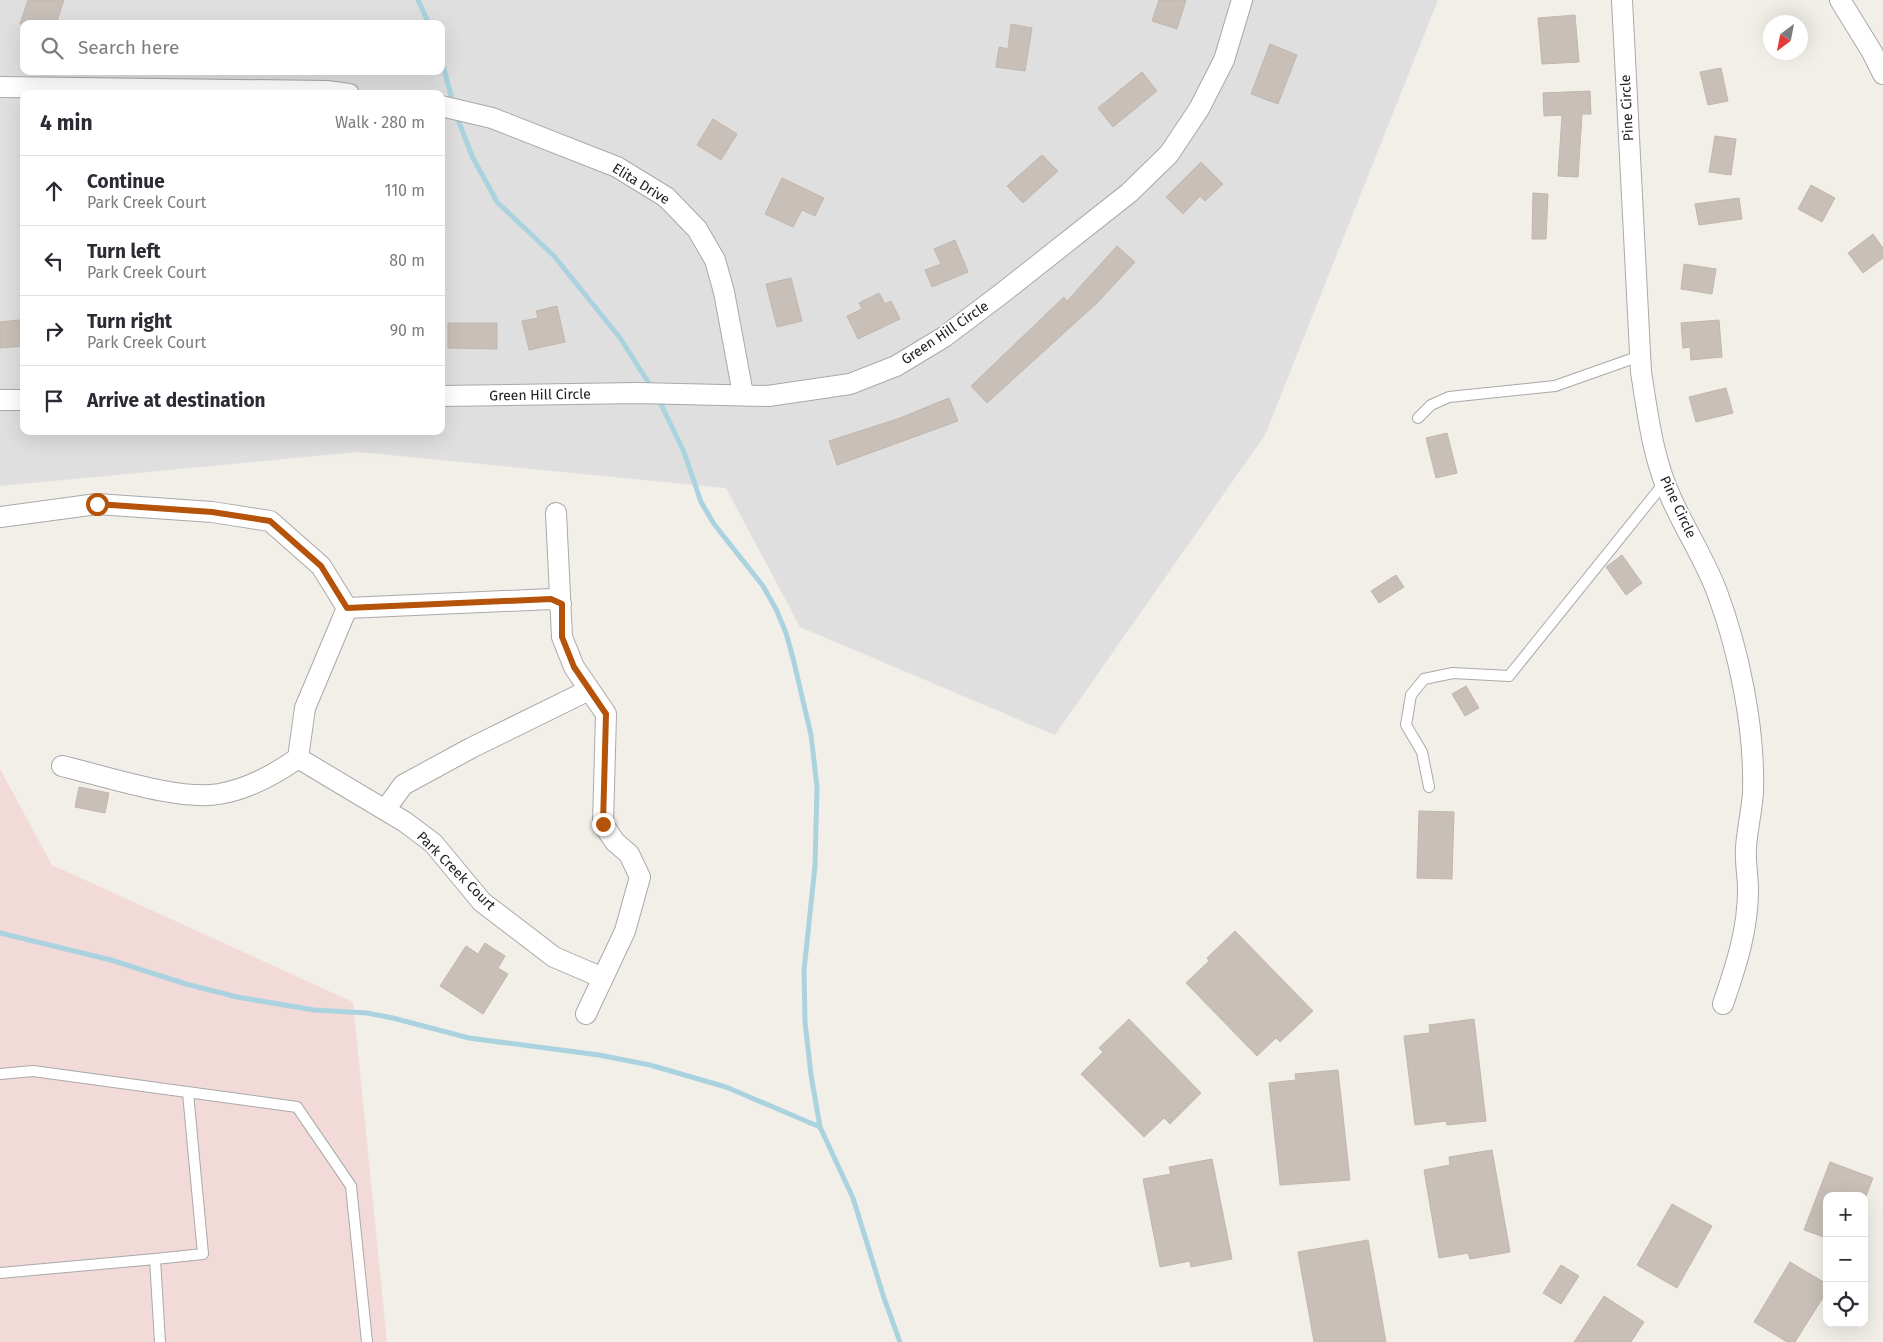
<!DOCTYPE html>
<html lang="en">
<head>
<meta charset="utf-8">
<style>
	body { margin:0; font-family:"Fira Sans",sans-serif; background:#f7f7f7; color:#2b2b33 }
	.controls { position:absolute; right:15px; bottom:15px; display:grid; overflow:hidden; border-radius:10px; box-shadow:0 5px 20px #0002 }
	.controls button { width:45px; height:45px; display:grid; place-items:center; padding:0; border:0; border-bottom:1px solid #e1e1e2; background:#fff; color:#2b2b33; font:25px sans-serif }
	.compass { position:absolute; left:1763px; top:15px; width:45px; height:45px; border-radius:50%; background:#fff; box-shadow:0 5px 20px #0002; rotate:212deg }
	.stop { position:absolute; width:15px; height:15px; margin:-11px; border:4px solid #b45309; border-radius:50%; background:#fff }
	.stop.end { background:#b45309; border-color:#fff; box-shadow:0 1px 5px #0008 }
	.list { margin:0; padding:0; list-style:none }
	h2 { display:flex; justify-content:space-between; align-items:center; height:65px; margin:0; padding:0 20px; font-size:21px }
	h2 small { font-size:16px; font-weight:400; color:#7c7c81 }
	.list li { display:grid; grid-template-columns:32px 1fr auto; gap:15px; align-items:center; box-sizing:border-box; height:70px; padding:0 20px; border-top:1px solid #e1e1e2 }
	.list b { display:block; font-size:19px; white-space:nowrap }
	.list p { margin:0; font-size:16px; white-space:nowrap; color:#7c7c81 }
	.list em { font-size:16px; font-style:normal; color:#7c7c81 }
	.icon { flex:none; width:28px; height:28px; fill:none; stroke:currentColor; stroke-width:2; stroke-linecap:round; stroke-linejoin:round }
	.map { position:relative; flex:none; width:1883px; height:1342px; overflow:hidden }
	.search { position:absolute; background:#fff; box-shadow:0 5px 20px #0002; left:20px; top:20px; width:425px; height:55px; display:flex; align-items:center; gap:12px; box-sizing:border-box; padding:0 18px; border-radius:10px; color:#7c7c81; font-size:19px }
	.panel { position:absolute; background:#fff; box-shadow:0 5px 20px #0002; left:20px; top:90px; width:425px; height:345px; border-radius:10px }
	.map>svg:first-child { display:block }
</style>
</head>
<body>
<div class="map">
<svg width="1883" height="1342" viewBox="0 0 1883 1342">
	<rect width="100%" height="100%" fill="#f2efe9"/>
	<!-- residential -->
	<path fill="#e0dfdf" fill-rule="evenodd" d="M0,0h1438l-173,435 -210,300 -255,-108 -74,-139 -368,-36 -358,34zM24,24h417v47h-417zM24,94h417v337h-417z"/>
	<!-- commercial -->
	<path fill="#f2dad9" d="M0,769l52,96 301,137 34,340h-387z"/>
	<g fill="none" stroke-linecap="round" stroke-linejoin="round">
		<!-- stream -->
		<path stroke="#aad3df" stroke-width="5" d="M418,0l11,24
			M441,58l12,45
			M456,114l16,42 25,46 57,54 66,82 32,50
			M658,398l26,54 17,50 13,22 49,62 13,23 10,24 7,25 18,77 6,52 -2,79 -11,104 1,52 6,53 9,52 33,71 31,100 16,44
			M0,933l111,27 75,24 51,13 77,13 53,3 26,5 76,20 130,17 51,10 76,22 94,40"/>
	</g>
	<!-- building -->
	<path fill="#c7bfb8" stroke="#c4b6ab" d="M28,0h36l-8,24h-36z
		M1159,0h27l-9,29 -25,-8z
		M1575,15l4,47 -37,2 -4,-46z
		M1011,24l21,4 -7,43 -29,-4 3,-20 9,2z
		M1270,44l27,11 -19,49 -27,-10z
		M1721,68l7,33 -20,4 -8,-33z
		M1142,72l15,19 -44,36 -15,-19z
		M1590,91l1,23h-9l-4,63 -20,-1 4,-61 -18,1 -1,-23z
		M713,119l24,15 -16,26 -24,-15z
		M1715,136l21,3 -5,36 -22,-3z
		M1042,155l16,16 -35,32 -16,-17z
		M1201,162l22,22 -18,17 -5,-5 -17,18 -17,-17z
		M782,178l42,20 -9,18 -13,-6 -9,17 -28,-13z
		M1811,185l24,13 -13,24 -24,-13z
		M1533,193l15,1 -2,45h-14z
		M1739,198l3,21 -43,6 -4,-21z
		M1873,234l10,14v10l-20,15 -15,-20z
		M955,240l13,32 -36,15 -7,-17 16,-6 -7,-15z
		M1117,246l18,16 -38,41 -110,100 -16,-17 93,-89 3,4z
		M1684,264l32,5 -4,25 -31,-5z
		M791,278l11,43 -25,6 -11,-43z
		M879,293l6,11 6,-3 9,18 -42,20 -11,-23 15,-7 -3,-6z
		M557,306l8,36 -36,8 -7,-29 16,-3 -2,-7z
		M20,320l3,26 -23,2v-26z
		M1719,320l3,37 -31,3 -1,-13 -7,1 -2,-25z
		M448,323h49v26l-49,-1z
		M1726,388l7,25 -37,9 -7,-25z
		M949,398l9,23 -121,44 -8,-24 71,-23z
		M1447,433l10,40 -21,5 -10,-40z
		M1622,555l20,28 -16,12 -20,-28z
		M1396,575l8,12 -25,16 -8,-12z
		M1466,686l13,22 -14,8 -13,-22z
		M79,787l30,6 -4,20 -30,-6z
		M1419,811l35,1 -2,67 -35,-1z
		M1235,931l78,80 -33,31 -4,-4 -19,18 -71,-73 23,-22 -2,-3z
		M485,943l20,13 -7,12 10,6 -25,40 -43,-28 26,-40 12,8z
		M1129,1019l72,74 -31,31 -6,-6 -20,19 -63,-63 22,-22 -4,-4z
		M1474,1019l12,102 -39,4 -1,-4 -31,4 -11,-89 26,-3 -1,-8z
		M1338,1070l12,110 -70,5 -11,-102 27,-3 -1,-6z
		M1492,1150l18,102 -40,7 -2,-6 -29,5 -15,-88 26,-5 -1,-8z
		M1212,1159l20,100 -41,8 -1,-6 -30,6 -17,-88 28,-5 -2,-7z
		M1830,1162l43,16 -7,18h-39v42l-23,-8z
		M1672,1204l40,22 -35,62 -40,-23z
		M1368,1240l18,102h-72l-16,-90z
		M1790,1262l37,22v7l-32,51h-8l-33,-20z
		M1561,1265l18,11 -18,28 -18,-11z
		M1604,1296l40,26 -13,20h-57z"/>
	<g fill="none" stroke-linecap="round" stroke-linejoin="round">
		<defs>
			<path id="service" d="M1418,418l13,-13 18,-8 106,-11 85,-30
				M1429,787l-7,-35 -16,-27 5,-30 13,-16 29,-6 56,3 156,-194
				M0,1074l33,-3 264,36 54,79 16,156
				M155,1259l48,-5 -15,-161
				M0,1273l155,-14 5,83"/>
			<path id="minor" d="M1622,0l19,372c7,44 12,88 31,128 14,31 33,60 45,92 22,59 38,136 36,200 -1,19 -6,37 -7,56 -1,14 2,28 2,42 0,40 -12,76 -25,114
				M1840,0l32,52 11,22
				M0,87l327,4 22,3
				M441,106l51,12 125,49 49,30 31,32 18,31 9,32 19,102
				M441,396l197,-3 130,3 82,-12 46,-18 48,-29 57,-43 128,-101 40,-39 30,-45 25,-49 18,-60
				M0,400h24
				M556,513l6,124 12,30 32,47 -3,110 12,18 14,12 11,23 -15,54 -39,83
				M0,517l97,-13 115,8 58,9 51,45 26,42
				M298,758l7,-50 42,-100 204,-9 10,5
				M62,766c43,10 116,35 157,28 30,-5 55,-19 79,-36l107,64 28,21 49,59 72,55 49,21
				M385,810l18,-25 68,-37 118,-58"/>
		</defs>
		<!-- service casing -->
		<use href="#service" stroke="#a9a9a9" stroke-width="12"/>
		<!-- minor casing -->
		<use href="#minor" stroke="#a9a9a9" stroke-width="22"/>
		<!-- service -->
		<use href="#service" stroke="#fff" stroke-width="10"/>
		<!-- minor -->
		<use href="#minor" stroke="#fff" stroke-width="20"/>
	</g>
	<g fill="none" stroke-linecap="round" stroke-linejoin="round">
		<!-- route -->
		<path stroke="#b45309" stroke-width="6" d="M97,504l115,8 58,9 51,45 26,42 204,-9 11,5v33l12,30 32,47 -3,110"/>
	</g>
	<g text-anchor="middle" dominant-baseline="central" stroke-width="4" stroke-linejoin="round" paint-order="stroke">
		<!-- street labels -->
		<g font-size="14" fill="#222" stroke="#fff">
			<text transform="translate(1627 108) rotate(-93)">Pine Circle</text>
			<text transform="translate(641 184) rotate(32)">Elita Drive</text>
			<text transform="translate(945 333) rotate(-34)">Green Hill Circle</text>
			<text transform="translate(540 395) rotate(-1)">Green Hill Circle</text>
			<text transform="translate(1678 507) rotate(65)">Pine Circle</text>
			<text transform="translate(456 871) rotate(45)">Park Creek Court</text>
		</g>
	</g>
</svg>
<div class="controls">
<button>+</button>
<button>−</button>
<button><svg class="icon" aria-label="locate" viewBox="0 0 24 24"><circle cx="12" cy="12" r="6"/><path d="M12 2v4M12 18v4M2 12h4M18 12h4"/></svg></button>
</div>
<svg class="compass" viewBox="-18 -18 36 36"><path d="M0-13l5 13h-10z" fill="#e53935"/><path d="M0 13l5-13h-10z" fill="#7c7c81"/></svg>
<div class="stop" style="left:97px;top:504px"></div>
<div class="stop end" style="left:603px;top:824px"></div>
<div class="search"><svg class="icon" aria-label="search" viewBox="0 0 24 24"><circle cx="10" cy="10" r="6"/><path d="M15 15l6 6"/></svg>Search here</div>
<section class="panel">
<h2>4 min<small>Walk · 280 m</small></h2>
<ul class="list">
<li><svg class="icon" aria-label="ahead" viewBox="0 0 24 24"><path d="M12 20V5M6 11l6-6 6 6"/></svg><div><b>Continue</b><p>Park Creek Court</p></div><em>110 m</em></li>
<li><svg class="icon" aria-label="left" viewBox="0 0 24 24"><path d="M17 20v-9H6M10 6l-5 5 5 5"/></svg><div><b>Turn left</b><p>Park Creek Court</p></div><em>80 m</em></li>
<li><svg class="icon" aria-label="right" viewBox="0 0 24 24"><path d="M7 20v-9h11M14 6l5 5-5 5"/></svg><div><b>Turn right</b><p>Park Creek Court</p></div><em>90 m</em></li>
<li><svg class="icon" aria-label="arrive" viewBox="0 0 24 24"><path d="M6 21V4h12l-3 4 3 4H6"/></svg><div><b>Arrive at destination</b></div></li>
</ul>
</section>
</div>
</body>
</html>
